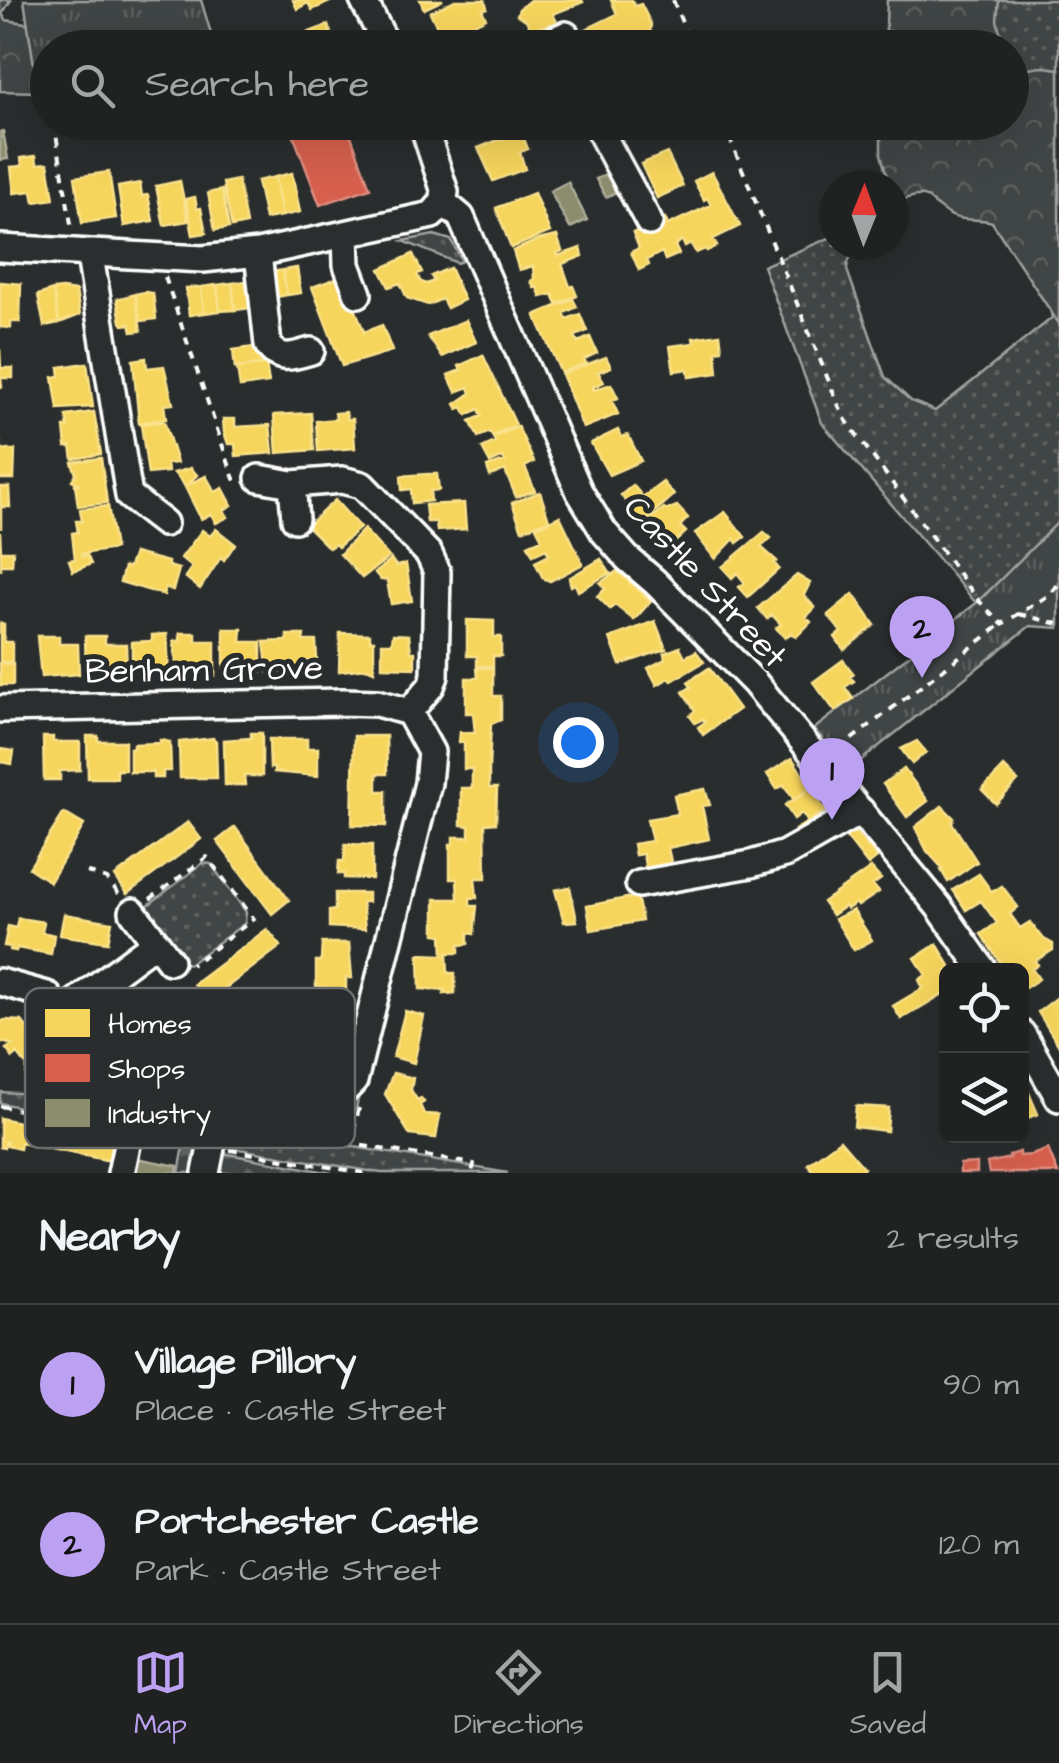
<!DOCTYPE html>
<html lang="en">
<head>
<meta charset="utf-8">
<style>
	body { margin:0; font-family:"Architects Daughter",sans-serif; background:#2d2f2f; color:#f1f3f6 }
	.controls { position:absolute; right:30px; bottom:30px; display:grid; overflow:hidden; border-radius:15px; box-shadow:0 10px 40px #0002 }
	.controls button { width:90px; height:90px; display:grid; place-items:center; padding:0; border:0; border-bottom:2px solid #3d3f40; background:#202222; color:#f1f3f6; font:50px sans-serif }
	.compass { position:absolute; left:819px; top:170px; width:90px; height:90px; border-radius:50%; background:#202222; box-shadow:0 10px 40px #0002; rotate:1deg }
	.you { position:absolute; left:578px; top:742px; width:35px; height:35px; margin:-25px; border:8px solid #fff; border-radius:50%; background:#1a73e8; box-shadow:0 0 0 15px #1a73e833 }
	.badge { display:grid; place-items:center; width:65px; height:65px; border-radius:50%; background:#bca0f2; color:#111; font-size:32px; font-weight:700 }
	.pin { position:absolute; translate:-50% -82px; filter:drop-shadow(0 2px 5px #0008) }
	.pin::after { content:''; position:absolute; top:52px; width:35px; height:30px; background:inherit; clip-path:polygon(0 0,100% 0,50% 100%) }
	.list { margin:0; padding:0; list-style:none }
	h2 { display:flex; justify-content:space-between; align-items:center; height:130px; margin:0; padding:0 40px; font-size:42px }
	h2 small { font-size:32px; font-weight:400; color:#a2a4a5 }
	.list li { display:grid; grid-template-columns:65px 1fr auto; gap:30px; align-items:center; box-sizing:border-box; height:160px; padding:0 40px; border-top:2px solid #3d3f40 }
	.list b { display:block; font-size:38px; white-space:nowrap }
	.list p { margin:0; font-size:32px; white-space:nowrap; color:#a2a4a5 }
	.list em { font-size:32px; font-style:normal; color:#a2a4a5 }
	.icon { flex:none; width:55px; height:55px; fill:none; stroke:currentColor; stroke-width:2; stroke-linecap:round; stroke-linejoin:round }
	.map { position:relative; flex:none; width:1059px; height:1173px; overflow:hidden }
	.search { position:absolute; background:#202222; box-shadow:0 10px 40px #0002; left:30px; right:30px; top:30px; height:110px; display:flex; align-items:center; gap:25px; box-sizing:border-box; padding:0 35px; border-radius:55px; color:#a2a4a5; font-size:38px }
	.sheet { height:450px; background:#202222 }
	nav { display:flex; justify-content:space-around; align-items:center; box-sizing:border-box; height:140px; border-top:2px solid #3d3f40; background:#202222; font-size:28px; color:#a2a4a5 }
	nav a { display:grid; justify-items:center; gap:5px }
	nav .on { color:#bca0f2 }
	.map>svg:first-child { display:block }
</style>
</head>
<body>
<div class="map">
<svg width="1059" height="1173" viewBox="0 0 1059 1173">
	<defs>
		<pattern id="grass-dots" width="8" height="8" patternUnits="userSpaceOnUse" patternTransform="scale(2.5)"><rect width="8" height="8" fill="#414445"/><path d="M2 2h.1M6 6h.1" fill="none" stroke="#5e6061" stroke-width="1.8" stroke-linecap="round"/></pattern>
		<pattern id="forest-crowns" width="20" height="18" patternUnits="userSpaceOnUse" patternTransform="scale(2.5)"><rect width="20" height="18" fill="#414445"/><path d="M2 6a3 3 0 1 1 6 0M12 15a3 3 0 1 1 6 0" fill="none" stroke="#5e6061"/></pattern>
		<pattern id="cemetery-stones" width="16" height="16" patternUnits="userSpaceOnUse" patternTransform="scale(2.5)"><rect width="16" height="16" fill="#414445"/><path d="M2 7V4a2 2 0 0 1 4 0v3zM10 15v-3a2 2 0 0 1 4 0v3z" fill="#5e6061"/></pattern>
		<pattern id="park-tufts" width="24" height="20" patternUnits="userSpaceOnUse" patternTransform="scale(2.5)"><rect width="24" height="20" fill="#414445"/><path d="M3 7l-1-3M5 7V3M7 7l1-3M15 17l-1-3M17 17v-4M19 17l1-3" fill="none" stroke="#5e6061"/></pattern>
	</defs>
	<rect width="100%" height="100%" fill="#2a2d2e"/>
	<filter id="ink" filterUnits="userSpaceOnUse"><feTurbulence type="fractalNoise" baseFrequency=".01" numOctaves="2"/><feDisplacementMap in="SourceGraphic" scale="20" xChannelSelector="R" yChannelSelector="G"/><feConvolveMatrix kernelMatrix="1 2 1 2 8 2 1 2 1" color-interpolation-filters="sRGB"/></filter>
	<g filter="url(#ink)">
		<!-- grass -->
		<path fill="url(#grass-dots)" stroke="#a0a2a2" stroke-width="2.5" d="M889,0h170v525l-83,78 -154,-180 -59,-157 71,-30v9h36c-12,6 -23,9 -23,25l38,107 26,24 24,10 117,-93 -40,-196v-74l-117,-1z
			M434,235l17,5 11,21 -5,2 -54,-22z
			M203,863l8,1 35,48 -1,11 -56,41 -12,-3 -34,-52z
			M78,1059l34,42 14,9v19l-126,-26v-11l71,4z
			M362,1081l-14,65 160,27h-127l-160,-27 6,-18 11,-4 21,4z"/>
		<!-- forest -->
		<path fill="url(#forest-crowns)" stroke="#a0a2a2" stroke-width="2.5" d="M0,0h11l-9,14 4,6 26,4 6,68 -38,-1z
			M887,0h112l-2,20 7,27h-119z
			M1045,67l14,2v255l-67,-102c-12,-4 -28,0 -40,-6 -30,-14 -16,-30 -58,-13v-18h-5l-8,-31v-31l131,-1v-53z"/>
		<!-- cemetery -->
		<path fill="url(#cemetery-stones)" stroke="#a0a2a2" stroke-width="2.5" d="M184,1146l148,27h-153z"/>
		<!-- park -->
		<path fill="url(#park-tufts)" stroke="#a0a2a2" stroke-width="2.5" d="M24,0h177l14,47 -167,1 -1,43 -9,1z
			M1059,521v107l-29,-2 -181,144 -35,-41 165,-128z"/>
		<!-- homes -->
		<path fill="#f6d55c" stroke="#f9e28d" stroke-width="2.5" d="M293,0h41l-22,10 -4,-7 -11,6z
			M420,0h23l-19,9z
			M455,0h30l2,8 -5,2 4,8 -40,20 -4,-8 -3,1 -9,-19z
			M530,0h52l1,2 -30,12 4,8 -26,8 -5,-10 -9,-5 2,-6z
			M611,0h21l3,6 6,-2 10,20 -1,11 -16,8 -6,-4 -19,9h-19l-8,-17 35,-17z
			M328,25l9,23h-38l-3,-11z
			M473,26l3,5 -6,4 10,-3 4,14 -32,2 -3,-9z
			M466,122h52l1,2 -21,8 -3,-7 -18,7 -1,-3 -6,2z
			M619,122h36l1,2 -30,14z
			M513,134l10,2 5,13 -8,3 5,17 -32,12 -15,-33z
			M667,153l16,33 -26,12 -16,-34z
			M36,156l1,8 11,-1 6,36 -20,3 -2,-11 -18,2 -3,-26 11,-1 -1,-8z
			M109,172l7,46 -34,5 -7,-46z
			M712,172l28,54 -27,13 4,7 -10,5 -2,-2 -9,4 -5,-9 -6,3 -3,-7 -7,6 4,8 -14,6 -3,-8 -15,8 2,5 -10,5 -8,-18 8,-4 -6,-15 32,-15 3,7 43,-20 -4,-7 -3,2 -10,-19z
			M292,173l8,39 -18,4 -7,-39z
			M275,177l7,39 -17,3 -8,-38z
			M238,180l8,44 -14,3 -9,-44z
			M180,181l8,40 -24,4 -8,-39z
			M140,183l2,13 6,-1 5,26 -29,5 -6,-39z
			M222,190l7,38 -14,2 -7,-37z
			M534,193l16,39 -39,16 -15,-40z
			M195,197l2,12 4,-1 5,25 -13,2 -7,-36z
			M557,236l5,15 -5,2 1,3 23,-8 2,8 -21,8 8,23 3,-1 4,10 -20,8 -4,-10 -12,3 -4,-10 -3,1 -3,-7 3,-2 -1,-13 -14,4 -6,-19 25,-11z
			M413,254l9,18 -5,2 3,7 6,3 8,-3 -3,-5 19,-8 14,32 -17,8 -5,-9 -14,6 -21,-7 -7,-15 -11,4 -9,-18z
			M297,268l4,25 -14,2 -4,-25z
			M283,270l4,25 -16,3 -4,-25z
			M343,276l21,56 18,-7 10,26 -50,15 -30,-79z
			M247,281l4,27 -16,2 -3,-27z
			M0,282l21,2 -1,38h-9v6l-11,-1z
			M232,283l3,27 -15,1 -3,-26z
			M217,285l3,26 -16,2 -3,-26z
			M201,287l3,26 -15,2 -3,-27z
			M62,289l14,2 4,24 -21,8 -6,-33z
			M53,290l6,33 -15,3 -6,-31z
			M145,292l8,1 3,26 -16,2 -5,-27z
			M135,294l6,37 -9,1 -2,-8 -7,1 -2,-3 -4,-23z
			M573,299l4,8 -13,6 3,6 13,-5 7,17 -12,5 3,6 12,-5 7,16 -13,6 2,4 -25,10 -26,-58z
			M466,320l10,22 -34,15 -14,-21z
			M720,334l2,16 -6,1 2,22 -29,4 -1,-8 -14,2 -4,-25 24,-3 -1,-5z
			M261,346l2,19 -28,3 -2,-18z
			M0,349l1,19h12v10h-12l1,9h-2z
			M483,355l33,70 -24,11 -2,-4 -12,5 -8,-16 12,-5 -3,-7 -12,6 -4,-8 -5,2 -3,-5 16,-11 -2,-6 -13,5 -8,-17 13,-5 -2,-4z
			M606,357l5,10 -13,5 6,10 -11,5 1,3 17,-6 7,14 -6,3 6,13 -35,14 -21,-54z
			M146,358l1,10 17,-2 9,38 -9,1 2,14 -27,4 -6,-63z
			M87,363l6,44 -35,2 -5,-32 7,-1 -1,-9z
			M266,364l3,19 -29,4 -3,-19z
			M94,412l7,42 -28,5 -2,-13 -5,1 -2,-20h4l-2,-11z
			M346,412l1,7h6l2,29 -37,3 -2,-30 20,-2 -1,-6z
			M311,413l3,37 -37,3 -3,-38z
			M223,419h12v8l35,-2 3,28 -37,3 -1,-12h-7l-4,-12z
			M164,421l13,42 -10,1 1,8 -20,2 -7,-50z
			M518,427l16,35 -9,5 10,24 -19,6 -11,-27 -15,6 -3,-9 18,-6 -2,-4 -13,6 -8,-15 13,-6 -2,-5z
			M618,430l3,7 7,-2 13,26 -32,14 -18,-32z
			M0,441l2,9h13l-1,29h-14z
			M101,458l6,45 -29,3 -3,-22h5l-8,-4 4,-6 -4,-12z
			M191,468l6,7 -10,10 19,-9 9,16 8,-4 9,17 -8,5 4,7 -12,6 -5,-9 -10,5 -17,-34 -10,-12z
			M428,474h9l2,16 -9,1 1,10 -19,2 -1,-14 -9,1 -1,-14z
			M663,482l11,13 -33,29 -20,-29 12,-10 10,12z
			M0,487h9l1,20h-9v22z
			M540,492l9,28 -27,10 -10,-27z
			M335,500l25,28 -22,19 -3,-3 -6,4 -22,-22z
			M464,503l2,26 -29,2 -1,-9h-9l-2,-17z
			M108,506l7,43 -34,5 1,3 5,-2 4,9 -18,7 -4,-11 6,-1 -3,-26 6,-1 -2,-11h6l-2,-12z
			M677,506l11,12 -8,8 6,6 -21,20 -22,-27 21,-17 3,2z
			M725,512l20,25 -8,6 -3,-4 -19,20 -20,-26z
			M560,516l23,48 -33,17 -7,-3 -8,-16 14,-7 -3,-6 -13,6 -5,-10 14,-6 -6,-12z
			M216,529l19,15 -11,16 -3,-3 -21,32 -15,-12 7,-10 -11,-9 21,-28 8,6z
			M364,529l25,28 -27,21 -22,-24z
			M0,532l1,19h12l-1,14h-11v6z
			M764,532l7,6 -10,9 16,14 -3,2 5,6 -31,28 -9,-10 6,-4 -8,-10 -5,5 -10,-11z
			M134,553l34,9v4l11,3 -6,21 -8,-2 -1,7 -44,-13 4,-15h5z
			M391,559l5,7 10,-2 6,37 -21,3 -4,-24h-6l-6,-7z
			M601,559l9,14 -32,18 -3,-7 -4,2 -2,-8z
			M617,571l34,30 -17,19 -19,-15 -5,4 -13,-13 8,-7 -5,-6z
			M797,575l13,8 -6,12 11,13 -9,9 5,5 -15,15 -5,-4 -6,5 -9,-10 5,-4 -9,-9 -5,4 -9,-11z
			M853,594l22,31 -31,25 -9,-13 6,-5 -13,-17z
			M467,620l27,1v16h7v19h-8v10h-16v-10h-10z
			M655,621l11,28 -46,16 -10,-27z
			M0,623l4,1v18h8v20h-12z
			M224,629h18l-1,13h20v30l-37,-1z
			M180,633h16v8h19v35h-11v-5l-27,4 -3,-34h6z
			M340,633l30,1v6h4v31l-7,-3 -28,3z
			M167,634l2,39 -37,-2v-29l20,-1v-6z
			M393,634l16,1 2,17h4v16l-33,-1v-24h10z
			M287,635h17l-1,6h13l1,20h-10v13l-39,-2 -4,-30 23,-1z
			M37,636h22v8h19l1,30 -38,3z
			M85,636h20v8h21l1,30 -41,1z
			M680,647l5,10 11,-6 8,11 -32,19 -3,-3 -12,7 -9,-17 17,-9 -1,-6z
			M843,660l11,14 -4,3 4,4 -9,6 8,12 -18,12 -22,-29z
			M0,663l13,1v21h-13z
			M477,668h16v28h8v24l-10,4 -2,44v20h8l-1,35 -11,1 1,54h-11l2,20h-7v8h7l-3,28 -6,-1v11l-9,1v8h-12l1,20h7v20l-11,1 1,-4 -25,-1 -1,-35 24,1 -1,-20 -7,-1v-35h23l-1,-20h-7v-35h3v-7h16v-11l-8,-1v-37h11v-19h-8v-27h-5l1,-10 15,1 -2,-20h-7v-35h12z
			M709,668l30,41 -36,26 -5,-8 7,-5 -2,-3 -8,4 -5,-7 5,-6 -12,-18 8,-5 -3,-5z
			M251,733h11v43h-18l1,9h-20l-1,-45 27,-2z
			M87,736h11v5h27v29h-8v8h-29z
			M354,736h32l1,38h-10v17h9v35l-34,-1z
			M43,737h10v5h27v28l-20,1v9h-16z
			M213,738l3,3 1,37h-37l-1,-36z
			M269,739h38v9h11v28l-44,-4v-4h-4z
			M160,740l10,2 1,29h-8v7h-10v-6h-23v-24h3v-4l27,-1z
			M917,741l9,11 -14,12 -11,-15z
			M0,749l14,2 -2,13 -12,-2z
			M792,758l19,30 -17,12 -10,-15 -7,4 -10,-15z
			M1004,767l14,14 -22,23 -14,-14z
			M904,769l24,32 -21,16 -24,-33z
			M811,788l15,23 -18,11 -6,-9 -8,6 -9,-14z
			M705,789l5,16 -8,1 7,33 -41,9 5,23 -26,5 -4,-22 -8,1 -2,-11 19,-3 -5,-22 31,-5 -4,-19z
			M942,806l12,12 -2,5 25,39 -29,20 -7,-12 2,-1 -16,-18 -12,-24z
			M826,811l7,10 -31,20 -7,-11z
			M64,813l20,12 -34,57 -21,-14z
			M188,822l13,17 -74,55 -12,-18z
			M235,827l54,73 -17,14 -55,-73z
			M851,827l26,31 -9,7 -25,-32z
			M345,844l27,1v34l-28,-1v-4h-6l1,-13h5z
			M871,868l10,11 -8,6 6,7 -21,14 -2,-3 -9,6 -2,-3 -13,9 -9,-13z
			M979,874l13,18 10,-6 16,21 -8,7 10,14 10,-6 14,17 9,5v6l-18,11 3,4 -6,4 7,10 -17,11v-19h-16l-25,-37 16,-11 -16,-22 -15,9 -13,-20z
			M570,887l7,34 -13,1 -9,-32z
			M335,893h33v9h-6l3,27 -36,-2v-16l6,-1z
			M637,896l5,25 -51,9 -4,-24z
			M853,910l19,30 -18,10 -19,-31z
			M64,914l48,8 -4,20 -48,-7z
			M18,918l26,4 -2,10 12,3 -3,19 -34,-6 -1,3 -6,-1 1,-3 -7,-1 4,-20 8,2z
			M267,929l14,17 -74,56 -13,-18z
			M322,943h27l3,35h-6v14l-30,-6v-25h5z
			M937,944l16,27h-7v27l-3,-4 -42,25 -8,-13 30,-18 -4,-8 7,-5 -11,-17z
			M1059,996v50l-21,-34z
			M405,1011l19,5 -10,47 -21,-6z
			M5,1020l17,1 29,38 -4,20 -21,-2 1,-11 -9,-12 -5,4 -7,-9 6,-4 -12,-4v-19z
			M393,1073l20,5 -2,12 6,10 4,-2 3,4 -4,3 4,9 16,1 -4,23 -26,-3 -25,-41z
			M1029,1093l9,21 -16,6v-24z
			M856,1106l33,2 -2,23 -33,-4z
			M0,1118l120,26 -4,18 -95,-19 -1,6 -13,-3 -1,-6 -2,8 -4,-1z
			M840,1140l24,28 -6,5h-44l-6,-9z"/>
		<!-- shops -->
		<path fill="#d6604d" stroke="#e29082" stroke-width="2.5" d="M311,122l5,11 7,-3 -3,-8h26l24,66 -50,17 -29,-76z
			M1048,1149l10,24h-69l-2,-10 23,-5 -1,-3 10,-3v4l13,-1z
			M977,1163v10h-17v-9z"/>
		<!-- industry -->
		<path fill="#8c8c6e" stroke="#aeae9a" stroke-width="2.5" d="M3,131l5,28 -8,1v-28z
			M613,171l9,18 -16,8 -10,-18z
			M568,182l19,38 -17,8 -20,-37z
			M136,1158l42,8 -1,7h-44z"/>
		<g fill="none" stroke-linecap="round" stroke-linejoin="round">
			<defs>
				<path id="minor" d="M363,0l25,48
					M536,48l30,-13 7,13
					M595,122l54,100
					M443,202l18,15 118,274 25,41 23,26 28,24 100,101 184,224 45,64
					M346,235l1,30 11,29
					M0,248l203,11 55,-6 174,-38 11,-13 2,-10 -23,-70
					M258,253l10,92c11,17 26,11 43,6
					M90,256l39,240 35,27
					M259,478l33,6 50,-4 20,5 67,69 8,18 -2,104 -4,10 -22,26
					M292,484l3,35
					M0,709l343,-7 34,1 32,9
					M639,884l112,-20 34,-10 76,-43
					M133,912l37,49
					M0,982l47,13 74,93 16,10 144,23 41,-8 32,-32 74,-298 3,-31 -22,-40
					M62,1012l94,-70
					M1022,1034l37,64
					M121,1173l16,-75
					M206,1173l12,-60"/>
			</defs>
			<!-- minor casing -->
			<use href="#minor" stroke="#fff" stroke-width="32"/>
			<!-- path -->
			<path stroke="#fff" stroke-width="4" stroke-dasharray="8 8" stroke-linecap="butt" d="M673,0l19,48
				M54,122l18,108
				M723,122l120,294 136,185 23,23 49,-30 8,-11
				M165,277l69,202h2
				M1019,614l40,10
				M839,749l163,-125
				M87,872l20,7 12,15
				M150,899l57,-42 47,62 -63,46
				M0,1106l108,22
				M359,1108l-8,36 123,20 -2,9
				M152,1136l40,8
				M230,1150l134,23"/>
			<!-- minor -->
			<use href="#minor" stroke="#2a2d2e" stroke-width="25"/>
		</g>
	</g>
	<g text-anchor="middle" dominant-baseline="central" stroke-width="10" stroke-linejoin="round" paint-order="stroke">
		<!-- street labels -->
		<g font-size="35" fill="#fff" stroke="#2a2d2e">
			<text transform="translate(705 582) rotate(47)">Castle Street</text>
			<text transform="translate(204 670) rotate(-1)">Benham Grove</text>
		</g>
	</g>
	<!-- legend -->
	<rect x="25" y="988" width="330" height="160" rx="15" fill="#2a2d2e" stroke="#6a6c6d" stroke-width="2.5"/>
	<rect x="45" y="1009" width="45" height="28" fill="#f6d55c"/>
	<rect x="45" y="1054" width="45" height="28" fill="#d6604d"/>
	<rect x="45" y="1099" width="45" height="28" fill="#8c8c6e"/>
	<g font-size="28" fill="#fff">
		<text x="108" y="1033">Homes</text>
		<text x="108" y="1078">Shops</text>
		<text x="108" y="1123">Industry</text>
	</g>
</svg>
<div class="controls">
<button><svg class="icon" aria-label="locate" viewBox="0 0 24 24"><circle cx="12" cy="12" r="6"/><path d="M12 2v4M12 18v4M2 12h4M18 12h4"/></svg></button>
<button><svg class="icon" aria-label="layers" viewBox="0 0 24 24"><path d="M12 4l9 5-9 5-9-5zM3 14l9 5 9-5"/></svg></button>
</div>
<svg class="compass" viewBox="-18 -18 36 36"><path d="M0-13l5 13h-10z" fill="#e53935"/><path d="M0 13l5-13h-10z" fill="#a2a4a5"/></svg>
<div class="you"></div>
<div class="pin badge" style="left:832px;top:820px">1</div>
<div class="pin badge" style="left:922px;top:678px">2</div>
<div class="search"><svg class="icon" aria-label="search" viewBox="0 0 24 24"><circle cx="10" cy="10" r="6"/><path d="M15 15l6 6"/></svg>Search here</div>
</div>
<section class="sheet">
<h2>Nearby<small>2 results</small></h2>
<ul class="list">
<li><span class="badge">1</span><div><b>Village Pillory</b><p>Place · Castle Street</p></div><em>90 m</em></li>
<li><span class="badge">2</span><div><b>Portchester Castle</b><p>Park · Castle Street</p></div><em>120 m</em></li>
</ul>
</section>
<nav>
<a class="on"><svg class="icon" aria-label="map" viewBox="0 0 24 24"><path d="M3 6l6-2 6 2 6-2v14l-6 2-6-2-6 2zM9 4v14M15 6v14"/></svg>Map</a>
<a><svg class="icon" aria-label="directions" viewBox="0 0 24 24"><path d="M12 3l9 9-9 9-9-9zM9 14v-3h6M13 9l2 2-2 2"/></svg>Directions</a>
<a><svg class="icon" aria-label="saved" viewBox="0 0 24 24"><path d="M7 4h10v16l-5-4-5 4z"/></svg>Saved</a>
</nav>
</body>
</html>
